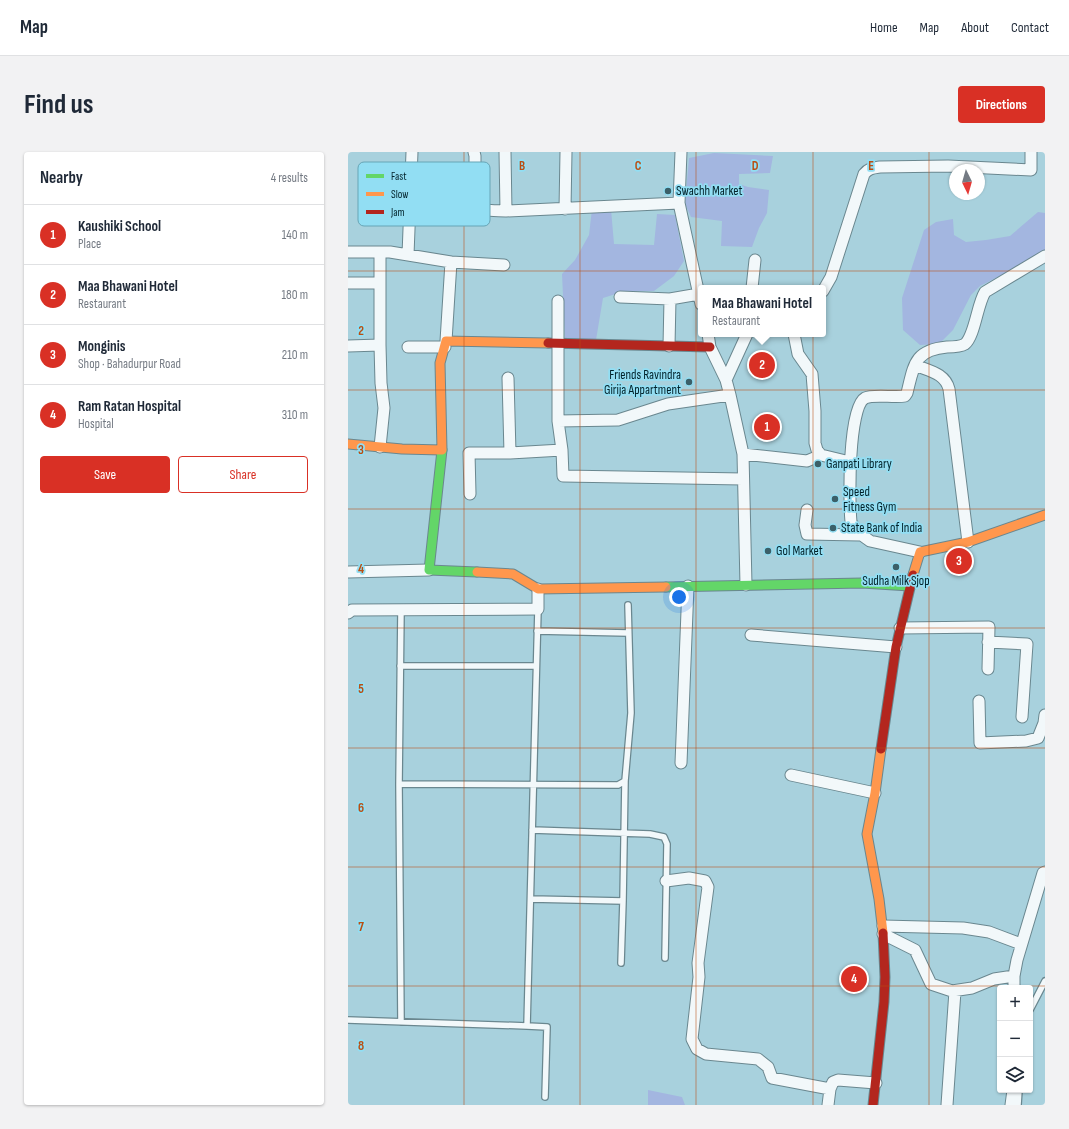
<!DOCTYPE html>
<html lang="en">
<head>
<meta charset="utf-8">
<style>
	body { margin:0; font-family:"Sofia Sans Condensed",sans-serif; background:#f2f2f3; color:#1f2937 }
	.controls { position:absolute; right:12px; bottom:12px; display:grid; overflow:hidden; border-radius:4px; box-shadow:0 1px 3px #0004 }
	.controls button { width:36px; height:36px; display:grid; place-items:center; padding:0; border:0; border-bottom:1px solid #e0e1e3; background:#fff; color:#1f2937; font:20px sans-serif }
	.compass { position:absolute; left:601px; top:12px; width:36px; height:36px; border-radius:50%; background:#fff; box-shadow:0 1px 3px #0004; rotate:175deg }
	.you { position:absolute; left:331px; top:445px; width:14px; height:14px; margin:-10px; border:3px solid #fff; border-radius:50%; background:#1a73e8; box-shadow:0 0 0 6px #1a73e833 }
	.badge { display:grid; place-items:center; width:26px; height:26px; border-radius:50%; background:#d93025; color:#fff; font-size:13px; font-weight:700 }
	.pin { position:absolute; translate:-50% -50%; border:2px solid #fff; box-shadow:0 1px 4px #0006 }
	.popup { position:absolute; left:350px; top:133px; width:128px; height:52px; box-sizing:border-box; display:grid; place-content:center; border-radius:4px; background:#fff; filter:drop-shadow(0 1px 3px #0005); font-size:13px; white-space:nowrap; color:#747a83 }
	.popup b { font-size:15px; color:#1f2937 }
	.popup::after { content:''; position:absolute; left:50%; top:100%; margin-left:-8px; border:8px solid transparent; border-top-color:#fff }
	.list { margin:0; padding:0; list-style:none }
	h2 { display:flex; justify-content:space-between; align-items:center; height:52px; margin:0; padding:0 16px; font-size:17px }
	h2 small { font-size:13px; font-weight:400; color:#747a83 }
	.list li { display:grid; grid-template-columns:26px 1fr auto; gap:12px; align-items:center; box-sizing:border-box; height:60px; padding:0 16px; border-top:1px solid #e0e1e3 }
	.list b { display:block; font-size:15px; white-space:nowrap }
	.list p { margin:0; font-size:13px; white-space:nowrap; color:#747a83 }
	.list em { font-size:13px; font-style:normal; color:#747a83 }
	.actions { display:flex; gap:8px; padding:12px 16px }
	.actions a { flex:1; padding:9px 0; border:1px solid #d93025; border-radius:4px; text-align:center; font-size:14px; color:#d93025 }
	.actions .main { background:#d93025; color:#fff }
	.icon { flex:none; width:22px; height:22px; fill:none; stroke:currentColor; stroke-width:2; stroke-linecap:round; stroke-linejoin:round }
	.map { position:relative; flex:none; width:697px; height:953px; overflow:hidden; border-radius:4px }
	header { display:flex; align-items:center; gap:24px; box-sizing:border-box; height:56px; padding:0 20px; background:#fff; border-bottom:1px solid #e0e1e3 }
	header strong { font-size:19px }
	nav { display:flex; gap:22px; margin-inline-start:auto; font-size:14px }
	.intro { display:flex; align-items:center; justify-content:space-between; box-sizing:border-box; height:96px; padding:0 24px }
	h1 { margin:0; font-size:28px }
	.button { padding:10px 18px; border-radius:4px; background:#d93025; color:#fff; font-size:14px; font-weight:700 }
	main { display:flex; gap:24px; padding:0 24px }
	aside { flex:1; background:#fff; border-radius:4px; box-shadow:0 1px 3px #0004 }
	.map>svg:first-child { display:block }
</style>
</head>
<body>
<header>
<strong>Map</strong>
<nav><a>Home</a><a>Map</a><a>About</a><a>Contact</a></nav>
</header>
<div class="intro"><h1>Find us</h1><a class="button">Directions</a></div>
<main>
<aside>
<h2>Nearby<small>4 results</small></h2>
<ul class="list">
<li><span class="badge">1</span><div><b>Kaushiki School</b><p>Place</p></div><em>140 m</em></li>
<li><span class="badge">2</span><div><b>Maa Bhawani Hotel</b><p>Restaurant</p></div><em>180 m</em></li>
<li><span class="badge">3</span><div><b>Monginis</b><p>Shop · Bahadurpur Road</p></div><em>210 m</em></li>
<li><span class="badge">4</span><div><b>Ram Ratan Hospital</b><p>Hospital</p></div><em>310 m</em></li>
</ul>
<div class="actions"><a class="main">Save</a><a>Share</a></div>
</aside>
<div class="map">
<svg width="697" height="953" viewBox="0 0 697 953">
	<rect width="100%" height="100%" fill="#a8d1dd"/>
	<!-- water -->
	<path fill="#a3b6e0" d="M366,1l59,3 -3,17 -31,1v10l9,3 21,3 -2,23 -8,15 -7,19 -31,-1 1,-25 -31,-4 -6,-13 4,-46z
		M244,57h19l3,35 40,1 3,-31 18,1 9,46 -10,15 -20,15h-29l-22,7 -7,42 -31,-2 -3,-64 13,-14 14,-25z
		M690,60l7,1v40l-65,33 -9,9 -18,35 -14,14 -19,1 -17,-15 -1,-32 22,-68 12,-8 17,-3 1,16 12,7 20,-2 24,-4z
		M300,938l34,7 3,8h-37z"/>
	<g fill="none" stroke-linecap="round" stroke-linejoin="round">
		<defs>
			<path id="lane" d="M190,457l-11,417 20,1 -2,70
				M189,479l91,2
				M52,514h136
				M51,632l2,-174
				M184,678l118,4 14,3 3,7 -2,114
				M183,747l92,2 -2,62
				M275,749l2,-120
				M682,858l15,-29
				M0,868l179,6
				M53,870l-2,-238 219,1 7,-4 6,-68 -3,-108
				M670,953l1,-15"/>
			<path id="street" d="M126,0l1,4v46c6,11 20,8 31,9
				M157,0l1,59 173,-8
				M333,0l-2,51 22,101
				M217,57l1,-57
				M0,100h42l61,10
				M32,100v93l1,38 3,25 -4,39
				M60,103l4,-103
				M0,131h31
				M404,136l3,-28
				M475,139l8,-14 33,-103c5,-6 9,-6 16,-7l68,-1 83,4v-18
				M272,145l50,2 29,-5
				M210,149v120l4,29 1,26 180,3
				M360,182l2,13 16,33 4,15 13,59 3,131
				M446,182l4,20 14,20 3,37v32l2,7 4,5 29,7
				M98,189l5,-79 53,3
				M0,194l32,-1
				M321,194l1,-47
				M60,195h37
				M567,213c14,6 30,8 34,24l19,153
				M160,226l2,75
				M378,228l21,-46
				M210,269l60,-1 50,-16 62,-9
				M395,302l64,7 14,-6
				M122,342l-1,-41h41l52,-3
				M459,358l-2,15 2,9 53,1
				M572,400l-50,-11 -14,-10 -5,-9c-2,-20 -3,-115 14,-124 8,-4 30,0 40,-2l2,-3c7,-28 7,-43 40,-46 6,0 13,0 18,-3 10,-9 12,-39 20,-52l60,-36
				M0,420l81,-2
				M0,461l4,-3 186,-1v-20
				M552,476l89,-1 -1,42
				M403,483l145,12
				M640,490l39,2 -5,73
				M631,549l1,42 46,-2 12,-3 6,-15 1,-8
				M333,611l7,-177
				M443,623l84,18
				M318,729l23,-3 16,3 3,6 -10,76 1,14 -7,62 5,10 9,5 52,5 10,8 4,11 58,11
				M535,774l80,2 26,4 32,12
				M535,782l32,16 16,34 21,7 20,-3 22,-9 20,-3
				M666,836v-12l3,-16 26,-87 2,-1
				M480,953l2,-16 3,-7 5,-2 38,3
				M599,953l8,-114
				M663,953l2,-15"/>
			<path id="fast" d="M94,298l-13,120 48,2
				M318,435l196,-4 48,3"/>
			<path id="slow" d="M0,292l54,5 40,1 -2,-87 6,-22 102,2
				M129,420l36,2 25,15 128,-2
				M565,423l7,-23 48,-10 77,-27
				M533,597l-6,44 -8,41 12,65 4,34"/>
			<path id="jam" d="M200,191l162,4
				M533,597l15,-102 17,-72
				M525,953l11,-103 1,-25 -2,-44"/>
		</defs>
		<!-- lane casing -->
		<use href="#lane" stroke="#6a878f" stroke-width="8"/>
		<!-- street casing -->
		<use href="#street" stroke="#6a878f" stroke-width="13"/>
		<!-- fast casing -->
		<use href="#fast" stroke="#6a878f" stroke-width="11"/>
		<!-- slow casing -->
		<use href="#slow" stroke="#6a878f" stroke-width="11"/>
		<!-- jam casing -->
		<use href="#jam" stroke="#6a878f" stroke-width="11"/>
		<!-- lane -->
		<use href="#lane" stroke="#f2f8fa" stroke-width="5.5"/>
		<!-- street -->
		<use href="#street" stroke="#f2f8fa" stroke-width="11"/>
		<!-- fast -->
		<use href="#fast" stroke="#63d668" stroke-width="9"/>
		<!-- slow -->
		<use href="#slow" stroke="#ff974d" stroke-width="9"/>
		<!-- jam -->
		<use href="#jam" stroke="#b3261e" stroke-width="9"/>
	</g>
	<!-- grid -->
	<path fill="none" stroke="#ba4e12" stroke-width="1" stroke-opacity="0.55" d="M116,0v953M232,0v953M348,0v953M465,0v953M581,0v953M0,119h697M0,238h697M0,357h697M0,476h697M0,596h697M0,715h697M0,834h697"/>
	<!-- markers -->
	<g fill="#3b5f68" stroke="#92def3" stroke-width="1.5">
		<circle cx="320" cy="39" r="4"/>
		<circle cx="341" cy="230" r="4"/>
		<circle cx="470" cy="312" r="4"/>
		<circle cx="487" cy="347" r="4"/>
		<circle cx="485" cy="376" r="4"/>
		<circle cx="420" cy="399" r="4"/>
		<circle cx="548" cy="415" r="4"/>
	</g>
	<g text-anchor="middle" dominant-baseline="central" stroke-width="3.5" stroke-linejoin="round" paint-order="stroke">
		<!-- poi labels -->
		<g font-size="13" fill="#012129" stroke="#92def3" text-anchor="start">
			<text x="328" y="39">Swachh Market</text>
			<text x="333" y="223" text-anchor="end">Friends Ravindra<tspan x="333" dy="15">Girija Appartment</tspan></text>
			<text x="478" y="312">Ganpati Library</text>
			<text x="495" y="340">Speed<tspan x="495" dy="15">Fitness Gym</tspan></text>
			<text x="493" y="376">State Bank of India</text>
			<text x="428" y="399">Gol Market</text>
			<text x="548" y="429" text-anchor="middle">Sudha Milk Sjop</text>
		</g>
	</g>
	<!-- legend -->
	<rect x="10" y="10" width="132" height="64" rx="6" fill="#92def3" stroke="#66a5b6" stroke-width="1"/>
	<rect x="18" y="22" width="18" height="4" fill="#63d668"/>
	<rect x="18" y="40" width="18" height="4" fill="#ff974d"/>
	<rect x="18" y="58" width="18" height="4" fill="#b3261e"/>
	<g font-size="11" fill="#012129">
		<text x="43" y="28">Fast</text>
		<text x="43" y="46">Slow</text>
		<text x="43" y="64">Jam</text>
	</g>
	<g font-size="13" text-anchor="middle" font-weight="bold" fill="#ba4e12" stroke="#92def3" stroke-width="3.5" stroke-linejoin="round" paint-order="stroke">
		<text x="174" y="18">B</text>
		<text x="290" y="18">C</text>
		<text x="407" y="18">D</text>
		<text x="523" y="18">E</text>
		<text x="13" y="183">2</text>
		<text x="13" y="302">3</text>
		<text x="13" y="421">4</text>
		<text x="13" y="541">5</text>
		<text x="13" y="660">6</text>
		<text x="13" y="779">7</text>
		<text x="13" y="898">8</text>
	</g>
</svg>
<div class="controls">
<button>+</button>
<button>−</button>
<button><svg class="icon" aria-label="layers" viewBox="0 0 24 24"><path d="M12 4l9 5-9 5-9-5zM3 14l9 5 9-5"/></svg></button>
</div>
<svg class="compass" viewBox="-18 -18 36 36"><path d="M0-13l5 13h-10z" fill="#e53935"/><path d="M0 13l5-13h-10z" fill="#747a83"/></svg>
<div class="you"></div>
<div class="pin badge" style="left:419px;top:275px">1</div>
<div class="pin badge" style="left:414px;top:213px">2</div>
<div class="popup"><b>Maa Bhawani Hotel</b>Restaurant</div>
<div class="pin badge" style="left:611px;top:409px">3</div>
<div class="pin badge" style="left:506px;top:827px">4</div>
</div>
</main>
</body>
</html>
